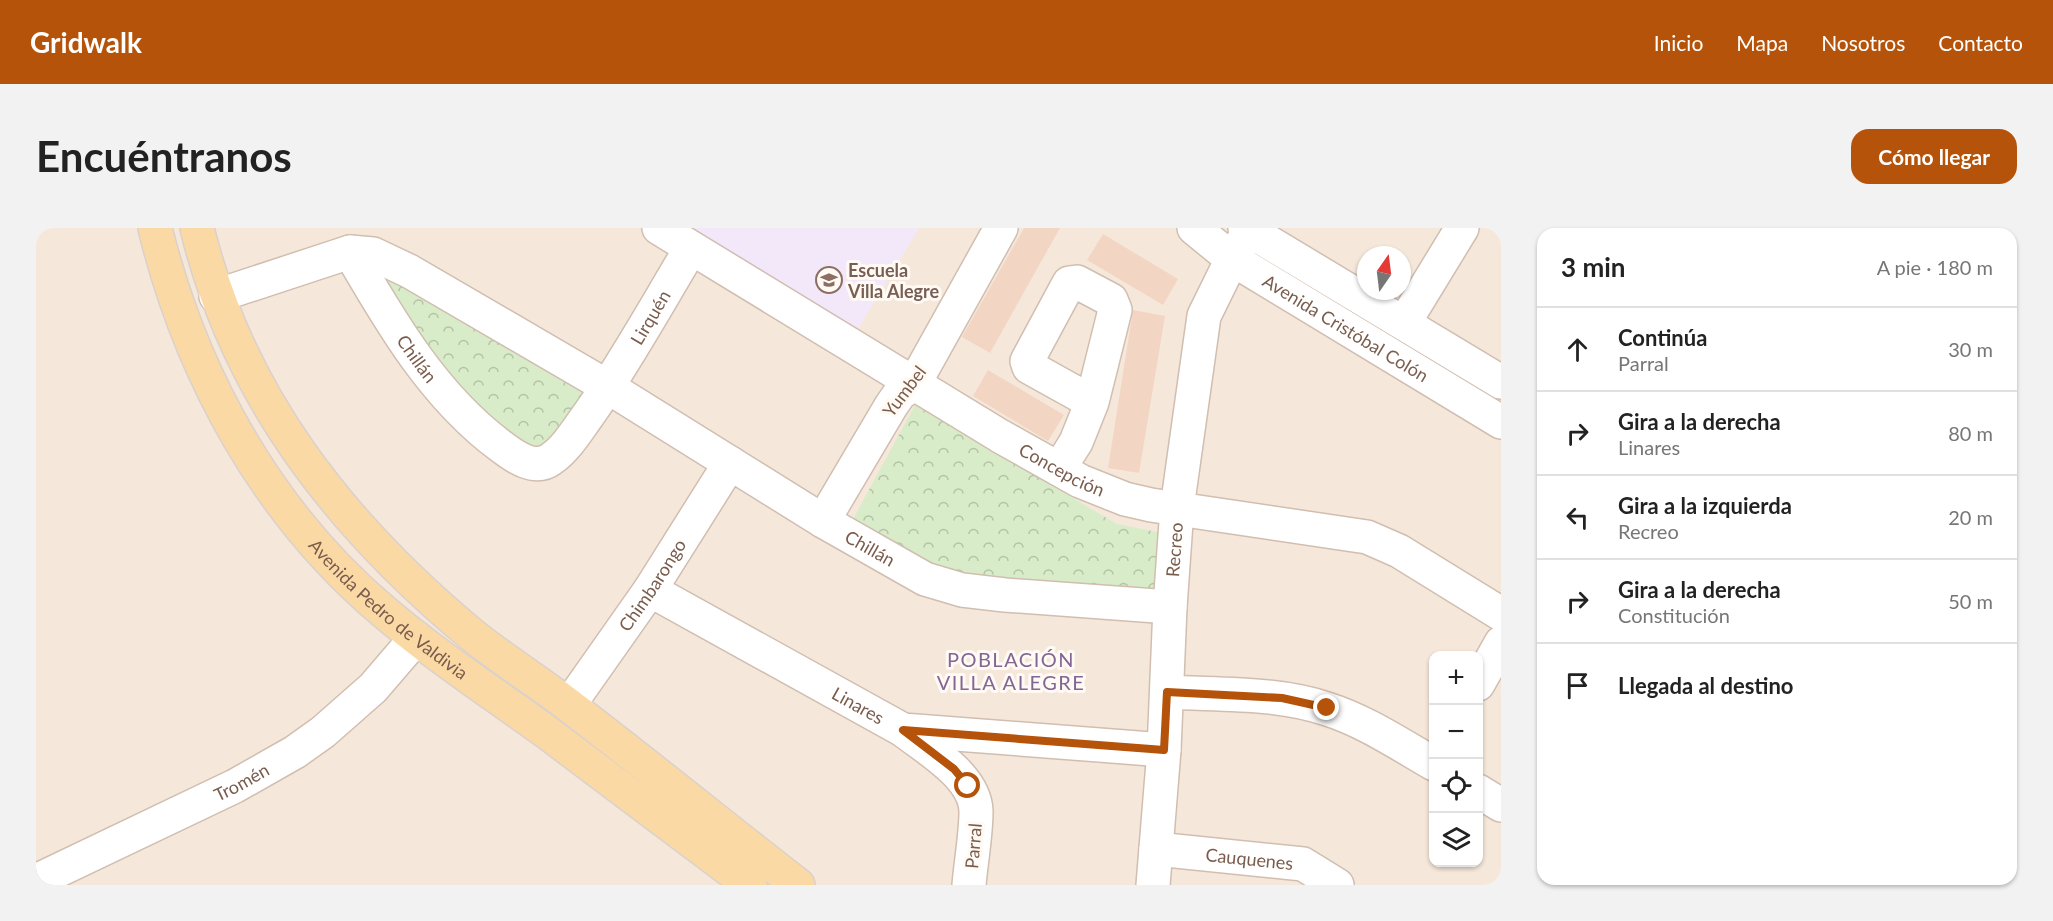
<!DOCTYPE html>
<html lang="es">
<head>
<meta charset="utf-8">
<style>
	body { margin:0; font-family:Lato,sans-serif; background:#f2f2f2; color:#222 }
	.controls { position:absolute; right:18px; bottom:18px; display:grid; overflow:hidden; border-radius:12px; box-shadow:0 2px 4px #0004 }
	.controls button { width:54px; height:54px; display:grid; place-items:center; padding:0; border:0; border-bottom:2px solid #e0e0e0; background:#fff; color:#222; font:30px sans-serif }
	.compass { position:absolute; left:1321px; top:18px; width:54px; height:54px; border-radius:50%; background:#fff; box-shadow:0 2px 4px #0004; rotate:14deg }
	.stop { position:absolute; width:18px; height:18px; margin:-14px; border:4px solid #b45309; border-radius:50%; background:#fff }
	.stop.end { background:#b45309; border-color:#fff; box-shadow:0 2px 6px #0008 }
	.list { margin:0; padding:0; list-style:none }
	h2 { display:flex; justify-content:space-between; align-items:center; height:78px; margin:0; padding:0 24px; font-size:26px }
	h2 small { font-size:20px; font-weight:400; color:#767676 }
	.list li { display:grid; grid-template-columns:39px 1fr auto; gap:18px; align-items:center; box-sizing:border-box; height:84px; padding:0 24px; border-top:2px solid #e0e0e0 }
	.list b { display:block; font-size:22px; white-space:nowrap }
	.list p { margin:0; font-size:20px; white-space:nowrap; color:#767676 }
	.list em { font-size:20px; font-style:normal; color:#767676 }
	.icon { flex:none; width:33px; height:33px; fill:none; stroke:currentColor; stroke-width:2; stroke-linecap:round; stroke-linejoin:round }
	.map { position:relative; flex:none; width:1465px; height:657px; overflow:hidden; border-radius:18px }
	header { display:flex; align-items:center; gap:36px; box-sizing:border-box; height:84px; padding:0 30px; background:#b45309; color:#fff }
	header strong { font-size:28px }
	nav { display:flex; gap:33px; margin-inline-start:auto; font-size:21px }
	.intro { display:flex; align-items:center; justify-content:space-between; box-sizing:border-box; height:144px; padding:0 36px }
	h1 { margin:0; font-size:42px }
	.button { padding:15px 27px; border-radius:18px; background:#b45309; color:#fff; font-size:21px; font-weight:700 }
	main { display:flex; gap:36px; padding:0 36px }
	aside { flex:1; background:#fff; border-radius:18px; box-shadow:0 2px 4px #0004 }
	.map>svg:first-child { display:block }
</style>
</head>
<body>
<header>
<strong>Gridwalk</strong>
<nav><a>Inicio</a><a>Mapa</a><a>Nosotros</a><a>Contacto</a></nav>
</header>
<div class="intro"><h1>Encuéntranos</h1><a class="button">Cómo llegar</a></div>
<main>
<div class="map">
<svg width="1465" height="657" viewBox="0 0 1465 657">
	<defs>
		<pattern id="park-crowns" width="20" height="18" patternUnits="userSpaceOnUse" patternTransform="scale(1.5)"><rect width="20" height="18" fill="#d8ecc9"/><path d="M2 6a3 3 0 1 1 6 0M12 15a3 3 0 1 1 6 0" fill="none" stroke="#b4c2a5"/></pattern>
	</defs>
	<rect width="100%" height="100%" fill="#fdf6ec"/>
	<!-- residential -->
	<path fill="#f5e8da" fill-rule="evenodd" d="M0,0h1465v657h-1465zM1330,27h36v36h-36zM1398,428h44v206h-44z"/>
	<!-- education -->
	<path fill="#f3e8fa" d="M648,0h235l-63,104z"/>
	<!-- park -->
	<path fill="url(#park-crowns)" d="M334,38l217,123 -44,64 -16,2 -60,-50z
		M879,177l202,119 45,9 -7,70 -202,-19 -101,-63z"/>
	<!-- building -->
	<path fill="#f3d5c3" d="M988,0h36l-70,125 -28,-16z
		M1067,6l75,45 -15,26 -76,-45z
		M1097,82l32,6 -26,157 -31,-5z
		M952,142l76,45 -16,26 -75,-45z"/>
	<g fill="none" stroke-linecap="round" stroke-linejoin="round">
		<defs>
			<g id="minor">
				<path id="s1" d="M623,0l341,208 80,45 45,18 26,6 216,32 32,14 102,63"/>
				<path id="s2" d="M1158,0l38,31 269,163"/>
				<path d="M1209,0l256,154"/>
				<path id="s3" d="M314,24c41,71 85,146 152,195 13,10 33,24 49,12 16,-11 27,-30 38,-45 37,-53 69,-111 102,-166"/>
				<path id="s4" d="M180,68l134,-44 23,2 36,17 199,116 215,134 102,58 37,11 43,5 165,12"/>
				<path d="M1368,95l58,-95"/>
				<path d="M1023,241l17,-27 16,-40 23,-92 -4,-10 -34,-18 -8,1 -42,78 2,6 63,35"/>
				<path d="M787,293l68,-115 9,-13 14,-9 87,-156"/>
				<path id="s5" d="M614,362l253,140 261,20"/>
				<path d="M1442,456l23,-41"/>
				<path d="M1131,464c53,3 110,0 160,17 38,12 72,35 107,55"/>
				<path id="s6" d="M533,477l81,-115 80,-127"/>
				<path d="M867,502c24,19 72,46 73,81 0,24 -5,50 -7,74"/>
				<path d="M1442,563l23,14"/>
				<path id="s7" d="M1120,621l147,15 34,21"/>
				<path id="s8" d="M0,653l199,-95 60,-34 28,-20 50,-44 43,-50"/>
				<path id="s9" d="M1117,657l11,-135 6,-143 7,-99 27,-192 28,-57 19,-31"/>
			</g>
			<g id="major">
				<path id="s10" d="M119,0c36,147 112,285 228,383 53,45 111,83 166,123 67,50 134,101 201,151"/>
				<path d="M161,0c41,168 143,297 274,406 32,26 68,48 100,73 76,58 151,119 227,178"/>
			</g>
		</defs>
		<!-- minor casing -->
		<use href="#minor" stroke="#d1beb0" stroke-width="36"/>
		<!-- major casing -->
		<use href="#major" stroke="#dad1cd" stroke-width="36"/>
		<!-- minor -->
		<use href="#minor" stroke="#fff" stroke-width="33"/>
		<!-- major -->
		<use href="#major" stroke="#fbd9a5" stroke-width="33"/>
	</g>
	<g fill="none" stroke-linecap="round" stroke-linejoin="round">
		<!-- route -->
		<path stroke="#b45309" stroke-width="8" d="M932,558l-14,-17 -51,-39 261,20 3,-58 115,6 45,10"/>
	</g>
	<!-- icons -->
	<defs>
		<symbol id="school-ring" viewBox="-11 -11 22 22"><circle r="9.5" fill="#fffaf3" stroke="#8d6e63" stroke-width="1.5"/><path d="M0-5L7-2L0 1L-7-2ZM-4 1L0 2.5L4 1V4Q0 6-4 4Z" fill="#8d6e63"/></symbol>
	</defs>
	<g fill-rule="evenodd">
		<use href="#school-ring" x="778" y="37" width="30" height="30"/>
	</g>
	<g text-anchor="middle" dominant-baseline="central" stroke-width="6" stroke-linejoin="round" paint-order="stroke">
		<!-- education labels -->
		<g font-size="18" font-weight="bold" fill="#785e54" stroke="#fffaf3" text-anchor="start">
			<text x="812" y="42">Escuela<tspan x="812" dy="21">Villa Alegre</tspan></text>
		</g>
		<!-- street labels -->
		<g font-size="18" fill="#7a5c4d" stroke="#fffaf3">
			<text stroke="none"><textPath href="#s3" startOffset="477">Lirquén</textPath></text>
			<text stroke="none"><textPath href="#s2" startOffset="182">Avenida Cristóbal Colón</textPath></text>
			<text stroke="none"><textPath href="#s3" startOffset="126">Chillán</textPath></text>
			<text transform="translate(868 163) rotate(-53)">Yumbel</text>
			<text stroke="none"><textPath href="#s1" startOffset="470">Concepción</textPath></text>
			<text stroke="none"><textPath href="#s4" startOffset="742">Chillán</textPath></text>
			<text stroke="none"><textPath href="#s9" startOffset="336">Recreo</textPath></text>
			<text stroke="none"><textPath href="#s6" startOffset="146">Chimbarongo</textPath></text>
			<text stroke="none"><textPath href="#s10" startOffset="456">Avenida Pedro de Valdivia</textPath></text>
			<text stroke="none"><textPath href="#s5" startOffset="238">Linares</textPath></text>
			<text stroke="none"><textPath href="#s8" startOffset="228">Tromén</textPath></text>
			<text transform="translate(937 618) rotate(-85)">Parral</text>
			<text stroke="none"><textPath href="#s7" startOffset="94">Cauquenes</textPath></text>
		</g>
		<!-- neighbourhood labels -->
		<g font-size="20" letter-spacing="1.5" fill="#846695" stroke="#fffaf3">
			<text x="975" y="431">POBLACIÓN<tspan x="975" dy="23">VILLA ALEGRE</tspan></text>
		</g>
	</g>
</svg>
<div class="controls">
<button>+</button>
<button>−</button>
<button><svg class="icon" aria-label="locate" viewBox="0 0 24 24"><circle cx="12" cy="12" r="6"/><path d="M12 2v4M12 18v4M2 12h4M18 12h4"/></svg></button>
<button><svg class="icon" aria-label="layers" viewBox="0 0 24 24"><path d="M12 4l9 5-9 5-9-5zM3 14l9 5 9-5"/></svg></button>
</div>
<svg class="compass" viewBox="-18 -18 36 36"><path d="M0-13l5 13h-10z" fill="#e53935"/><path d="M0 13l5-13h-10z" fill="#767676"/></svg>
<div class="stop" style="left:932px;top:558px"></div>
<div class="stop end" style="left:1291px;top:480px"></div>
</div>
<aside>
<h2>3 min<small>A pie · 180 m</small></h2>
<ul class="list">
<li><svg class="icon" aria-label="ahead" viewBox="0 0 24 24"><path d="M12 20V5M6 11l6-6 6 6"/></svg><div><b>Continúa</b><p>Parral</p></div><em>30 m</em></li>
<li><svg class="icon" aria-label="right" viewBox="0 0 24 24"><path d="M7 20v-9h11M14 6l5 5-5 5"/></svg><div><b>Gira a la derecha</b><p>Linares</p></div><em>80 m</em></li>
<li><svg class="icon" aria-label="left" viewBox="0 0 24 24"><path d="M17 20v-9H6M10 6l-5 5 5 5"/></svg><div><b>Gira a la izquierda</b><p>Recreo</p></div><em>20 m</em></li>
<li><svg class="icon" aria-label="right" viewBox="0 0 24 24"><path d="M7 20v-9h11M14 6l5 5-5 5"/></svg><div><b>Gira a la derecha</b><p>Constitución</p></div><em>50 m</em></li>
<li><svg class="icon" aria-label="arrive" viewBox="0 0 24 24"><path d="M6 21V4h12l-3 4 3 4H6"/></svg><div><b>Llegada al destino</b></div></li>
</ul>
</aside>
</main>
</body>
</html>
